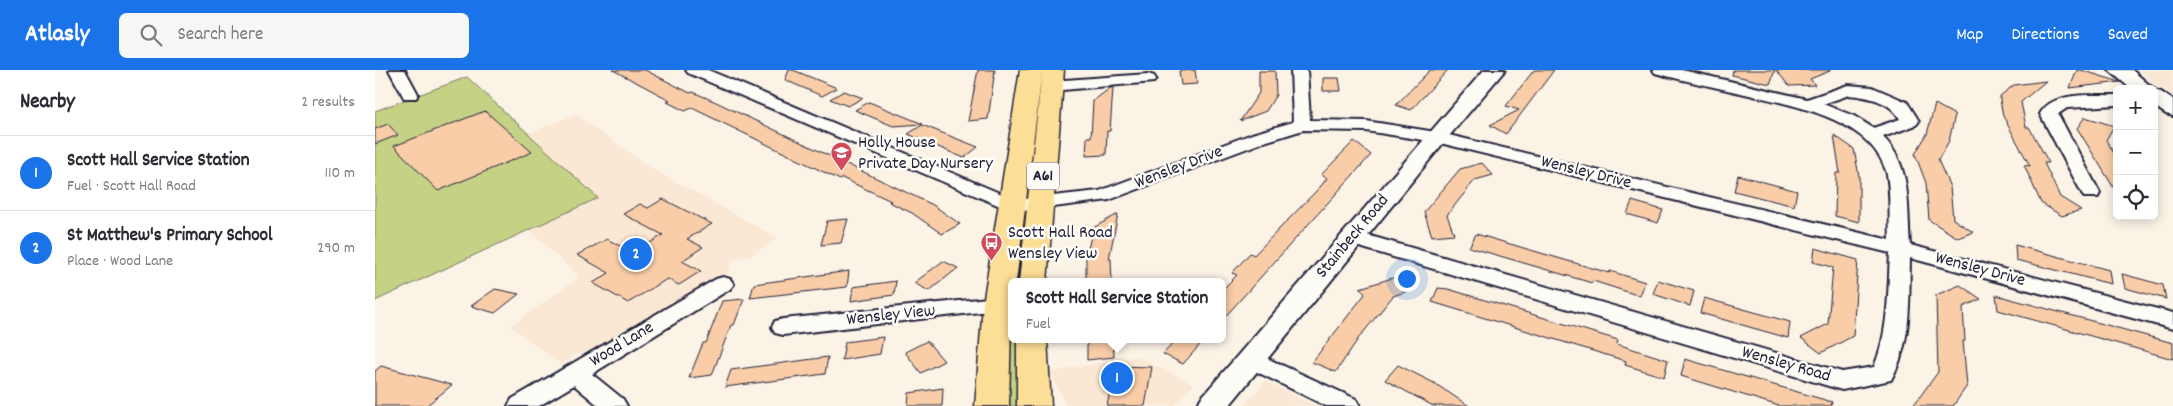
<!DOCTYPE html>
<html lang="en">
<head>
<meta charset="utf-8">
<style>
	body { margin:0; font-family:Dekko,sans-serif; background:#f7f7f7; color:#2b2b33 }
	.controls { position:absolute; right:15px; top:15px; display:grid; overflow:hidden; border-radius:8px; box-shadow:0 2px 12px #0003 }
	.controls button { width:45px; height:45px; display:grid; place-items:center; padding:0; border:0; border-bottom:1px solid #e1e1e2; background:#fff; color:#2b2b33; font:25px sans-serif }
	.you { position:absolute; left:1031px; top:208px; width:18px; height:18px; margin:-12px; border:4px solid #fff; border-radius:50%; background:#1a73e8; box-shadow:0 0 0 8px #1a73e833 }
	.badge { display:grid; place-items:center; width:32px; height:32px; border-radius:50%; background:#1a73e8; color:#fff; font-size:16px; font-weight:700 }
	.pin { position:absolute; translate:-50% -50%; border:2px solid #fff; box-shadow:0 1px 5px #0006 }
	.popup { position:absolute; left:633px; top:208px; width:218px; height:65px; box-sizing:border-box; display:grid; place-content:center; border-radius:8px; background:#fff; filter:drop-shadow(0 1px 4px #0005); font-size:16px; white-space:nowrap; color:#7c7c81 }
	.popup b { font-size:19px; color:#2b2b33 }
	.popup::after { content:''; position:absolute; left:50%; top:100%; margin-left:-10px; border:10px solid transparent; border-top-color:#fff }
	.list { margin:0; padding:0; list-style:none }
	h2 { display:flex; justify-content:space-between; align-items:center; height:65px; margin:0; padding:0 20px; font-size:21px }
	h2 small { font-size:16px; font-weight:400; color:#7c7c81 }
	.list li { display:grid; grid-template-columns:32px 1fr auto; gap:15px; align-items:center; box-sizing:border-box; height:75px; padding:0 20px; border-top:1px solid #e1e1e2 }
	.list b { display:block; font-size:19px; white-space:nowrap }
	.list p { margin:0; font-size:16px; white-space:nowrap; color:#7c7c81 }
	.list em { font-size:16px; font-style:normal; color:#7c7c81 }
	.icon { flex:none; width:28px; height:28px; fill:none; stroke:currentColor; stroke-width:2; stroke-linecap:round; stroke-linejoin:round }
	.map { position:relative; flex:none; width:1798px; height:336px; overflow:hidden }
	header { display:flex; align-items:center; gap:30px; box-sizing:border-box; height:70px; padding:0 25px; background:#1a73e8; color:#fff }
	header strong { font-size:24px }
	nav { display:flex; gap:28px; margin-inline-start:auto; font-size:18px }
	.search { width:350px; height:45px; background:#f7f7f7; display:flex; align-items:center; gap:12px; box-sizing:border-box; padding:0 18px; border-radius:8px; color:#7c7c81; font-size:19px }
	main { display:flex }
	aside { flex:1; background:#fff }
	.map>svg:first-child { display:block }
</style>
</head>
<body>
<header>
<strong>Atlasly</strong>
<div class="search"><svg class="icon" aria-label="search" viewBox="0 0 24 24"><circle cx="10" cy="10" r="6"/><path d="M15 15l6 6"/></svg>Search here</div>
<nav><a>Map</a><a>Directions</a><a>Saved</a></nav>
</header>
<main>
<aside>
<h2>Nearby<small>2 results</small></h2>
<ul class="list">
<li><span class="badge">1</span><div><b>Scott Hall Service Station</b><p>Fuel · Scott Hall Road</p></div><em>110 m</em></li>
<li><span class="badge">2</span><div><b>St Matthew's Primary School</b><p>Place · Wood Lane</p></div><em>290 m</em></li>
</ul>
</aside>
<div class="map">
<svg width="1798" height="336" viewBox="0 0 1798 336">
	<rect width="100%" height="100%" fill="#fcf3e7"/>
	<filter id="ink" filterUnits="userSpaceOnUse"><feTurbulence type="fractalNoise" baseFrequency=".02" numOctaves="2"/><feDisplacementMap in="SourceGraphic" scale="10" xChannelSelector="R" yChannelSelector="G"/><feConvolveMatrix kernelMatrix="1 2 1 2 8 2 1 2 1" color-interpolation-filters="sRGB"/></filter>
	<g filter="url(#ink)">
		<!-- built -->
		<path fill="#fbe8d4" d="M1763,0h35v25z
			M200,44l78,55 125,69 -28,18 -16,4 -7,15 -128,77 -2,-2 -20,4 -16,11 -51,-39 69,-49 -50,-47 69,-32 -71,-64z
			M761,286l58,28 -20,22h-108l-16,-34z
			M890,311l51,25h-72z"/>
		<!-- green -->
		<path fill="#c5d185" stroke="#747a60" d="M92,7l131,121 -223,103v-190z
			M637,236v33h6v67h-14l4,-99z"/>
		<!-- building -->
		<path fill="#f9cda8" stroke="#22223b" d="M238,0h32l45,23 3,-1 23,10 217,103 27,19 -18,10 -30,-21 -23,-11 2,-1 -49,-23 -2,2 -148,-72 -7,3 -18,-9 3,-2z
			M414,0h4l44,18 -15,8 -37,-16z
			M603,0h17l-7,49 -20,2z
			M820,0l2,14 -16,1 -2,-14z
			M1055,0h18l-37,40 -15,-5z
			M1159,0h20l-48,64 -16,-9 29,-15 -13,-4z
			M1358,0h42l-5,14 -38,-9z
			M1401,0h54v1l-20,8 5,6 -26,1z
			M1702,0h4l39,12 -50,6z
			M884,1h16l1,24 -10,16 -26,10 19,-28z
			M948,8h16l2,13h-18z
			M1671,11l-25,21 5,25h3l20,36h-5l16,34 21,13 -19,6 -21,-13 -17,-38 6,1 -27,-50 -3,-16v-4l14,-11z
			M735,18h3l-3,43h-3l-1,24 -20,1 1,-19h4l2,-36z
			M469,21l19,7 -15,8 -18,-7z
			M494,32l54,22 -30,2 -38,-16z
			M1560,34l20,11 -6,26 -11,19 12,27 3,32 20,13 -15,6 -29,-18 -3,-37 -11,-29 12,-20z
			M110,41l47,41 -94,39 -44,-45z
			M1710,47l29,9 -8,14 11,18v35l-40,-65z
			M13,54l10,11 -23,9v-15z
			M547,55l56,22 -14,11 -56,-24z
			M1459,65l20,14 5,27v46l-24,-6 1,-43h4z
			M979,71l17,14 -149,165v-30l15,-15 -5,-2 18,-20 4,2 67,-69 6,-8 -6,-3z
			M1107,93l11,12 -18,5 -28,35 7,19 -22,2 -8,-24 36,-43z
			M1363,105l59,16 -3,15 -60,-15z
			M288,129l49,25 -25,15 16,8 -21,14 19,10 -22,14 -12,-6 -39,24 -35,-20 16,-10 -32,-18 30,-16 26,14 30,-18 -40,-21 17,-10 8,4z
			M1257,131l31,9 -5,13 -31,-9z
			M743,144l-9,45h2l1,23h-26v-25l7,-29z
			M473,149l-7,24 -20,2 6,-24z
			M1101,164l133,39 1,-2 35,11 -5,14 -47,-15 -1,2 -123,-36z
			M1640,175l94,25 2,14 -95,-24z
			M1440,178l43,12 -5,76 -32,17 -20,-15 27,-14 5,-57 -20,-5z
			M568,191l15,7 -29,23 -15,-8z
			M474,201l-2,16 -97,11 4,-14z
			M1747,204l41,11 3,14 -41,-11z
			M1027,205l12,14 -21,7 -35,43 -22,33 -24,-10 53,-68 -5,-6z
			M1283,210l36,11 -4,15 -37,-12z
			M521,211l-2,14 -43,6 2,-14z
			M1585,215l21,14 -18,8 2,34h-2l4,45 -14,20h-40l25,-34 -2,-77z
			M1063,218l10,1 170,51 -1,4 51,16 -4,17 -39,-12 1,-4 -194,-59z
			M120,219l24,5 -24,19 -24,-7z
			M1621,225l177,48v16l-175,-49z
			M1329,228l86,24 -2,16 -88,-25z
			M369,229l-10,26h-3l-19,50 -23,3 14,-35h3l16,-42z
			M508,267l-3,17 -38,6 3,-18z
			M712,269h26l1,18 -27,3z
			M802,269h28l-22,25 -20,-10z
			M552,271l17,20 -23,12 -16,-21z
			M453,287l-3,17 -100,13 6,-17z
			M1310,289l147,43 -1,4h-52l-98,-30z
			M1023,295l36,18 35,23h-36l-48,-26z
			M6,296l71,19 -26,21h-51v-35z
			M740,296l37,1 -7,39h-38z
			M568,318l-1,18h-34l1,-13z"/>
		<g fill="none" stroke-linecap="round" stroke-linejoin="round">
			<defs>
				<path id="minor" d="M14,0h16l13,24 -2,4h-12z
					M311,0h22l308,130 83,-9 153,-57 41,-12 -2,-52h16l3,50 56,1 70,11 454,108c-1,-18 1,-53 -4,-69 -16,-53 -95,-66 -141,-77 -30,-7 -60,-13 -90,-21l-2,-3h29l125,29 41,-14 24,2 35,15 12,19 -3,4 -33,12c29,29 24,69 27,108l263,68v16l-263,-71c-1,42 2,85 -19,122l-49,10 -496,-147 -3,-5 3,-5 7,-1 7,1 482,139 32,-5c15,-36 14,-76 16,-114l-454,-111 -70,-11 -63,-1 -39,12 -155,58 -95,12 -326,-139zM1474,25c20,2 41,6 51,24l-27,9 -19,-12 -31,-12z
					M773,4l6,2 2,3 -2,3 -103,9 -8,-5 8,-5z
					M1742,25v10l-50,3 -9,6 42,79 -2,4h-14l-44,-83c13,-24 54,-18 77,-19z
					M348,207l7,2 4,5 -4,5 -138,85 31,25 4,7h-28l-25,-21 -35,21h-31l4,-7 204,-120z
					M623,227l8,2 3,5 -3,5 -223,26 -8,-2 -3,-6 3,-6 8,-2z
					M876,281l105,48 4,7h-34l-83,-41 -3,-6 3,-6z"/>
				<path id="tertiary" d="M1109,0h21l-61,72 -215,264h-32l4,-8z
					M1734,0h23l22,19h-23z
					M1779,20l7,2 12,8v16l-7,-2 -12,-8z"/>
				<path id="trunk" d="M645,0h22l-26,212h-4l-3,124h-34l8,-102z
					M667,0h22l-17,212h-28z
					M642,269h30l4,67h-34z"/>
			</defs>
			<!-- minor casing -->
			<use href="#minor" stroke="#22223b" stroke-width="4"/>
			<!-- tertiary casing -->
			<use href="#tertiary" stroke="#22223b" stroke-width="4"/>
			<!-- trunk casing -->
			<use href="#trunk" stroke="#22223b" stroke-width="3"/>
			<!-- minor -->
			<use href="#minor" fill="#fdfcf7" fill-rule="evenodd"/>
			<!-- tertiary -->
			<use href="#tertiary" fill="#fdfcf7" fill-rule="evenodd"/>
			<!-- trunk -->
			<use href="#trunk" fill="#fdde96" fill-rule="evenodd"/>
		</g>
	</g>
	<!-- icons -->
	<defs>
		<symbol id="school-pin" viewBox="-11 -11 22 30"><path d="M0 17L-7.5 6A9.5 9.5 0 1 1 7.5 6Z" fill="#d1495b" stroke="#fdfcf7"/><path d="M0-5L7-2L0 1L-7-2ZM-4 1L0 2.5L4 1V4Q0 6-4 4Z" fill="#fff"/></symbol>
		<symbol id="bus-pin" viewBox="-11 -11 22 30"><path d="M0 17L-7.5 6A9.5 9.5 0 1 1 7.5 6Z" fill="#d1495b" stroke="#fdfcf7"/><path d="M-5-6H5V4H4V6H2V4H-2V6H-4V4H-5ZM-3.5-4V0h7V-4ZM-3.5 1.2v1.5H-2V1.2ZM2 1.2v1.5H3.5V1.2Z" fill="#fff"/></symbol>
	</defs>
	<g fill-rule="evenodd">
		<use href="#school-pin" x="454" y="70" width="25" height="34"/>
		<use href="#bus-pin" x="604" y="160" width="25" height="34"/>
	</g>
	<g text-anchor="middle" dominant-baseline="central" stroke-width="5" stroke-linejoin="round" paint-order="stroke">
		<!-- shield labels -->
		<rect fill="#fdfcf7" stroke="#646373" stroke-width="1" x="652" y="92.5" width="32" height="27" rx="4"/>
		<g font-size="16" font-weight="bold" fill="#22223b">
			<text x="668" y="106">A61</text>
		</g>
		<!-- poi labels -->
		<g font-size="18" fill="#22223b" stroke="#fdfcf7" text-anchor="start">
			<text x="483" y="73">Holly House<tspan x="483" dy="21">Private Day Nursery</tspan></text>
			<text x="633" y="163">Scott Hall Road<tspan x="633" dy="21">Wensley View</tspan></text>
		</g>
		<!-- street labels -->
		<g font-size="18" fill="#22223b" stroke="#fdfcf7">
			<text transform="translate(804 98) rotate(-21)">Wensley Drive</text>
			<text transform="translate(1211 103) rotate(14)">Wensley Drive</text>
			<text transform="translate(978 167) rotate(-50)">Stainbeck Road</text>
			<text transform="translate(1605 200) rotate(15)">Wensley Drive</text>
			<text transform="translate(516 246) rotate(-6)">Wensley View</text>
			<text transform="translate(247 275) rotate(-31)">Wood Lane</text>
			<text transform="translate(1411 295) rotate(16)">Wensley Road</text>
		</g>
	</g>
</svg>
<div class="controls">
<button>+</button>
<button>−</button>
<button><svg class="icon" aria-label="locate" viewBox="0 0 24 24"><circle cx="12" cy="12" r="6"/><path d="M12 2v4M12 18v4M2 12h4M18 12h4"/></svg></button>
</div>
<div class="you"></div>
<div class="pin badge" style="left:742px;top:308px">1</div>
<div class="popup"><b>Scott Hall Service Station</b>Fuel</div>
<div class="pin badge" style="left:261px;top:184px">2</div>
</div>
</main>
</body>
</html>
